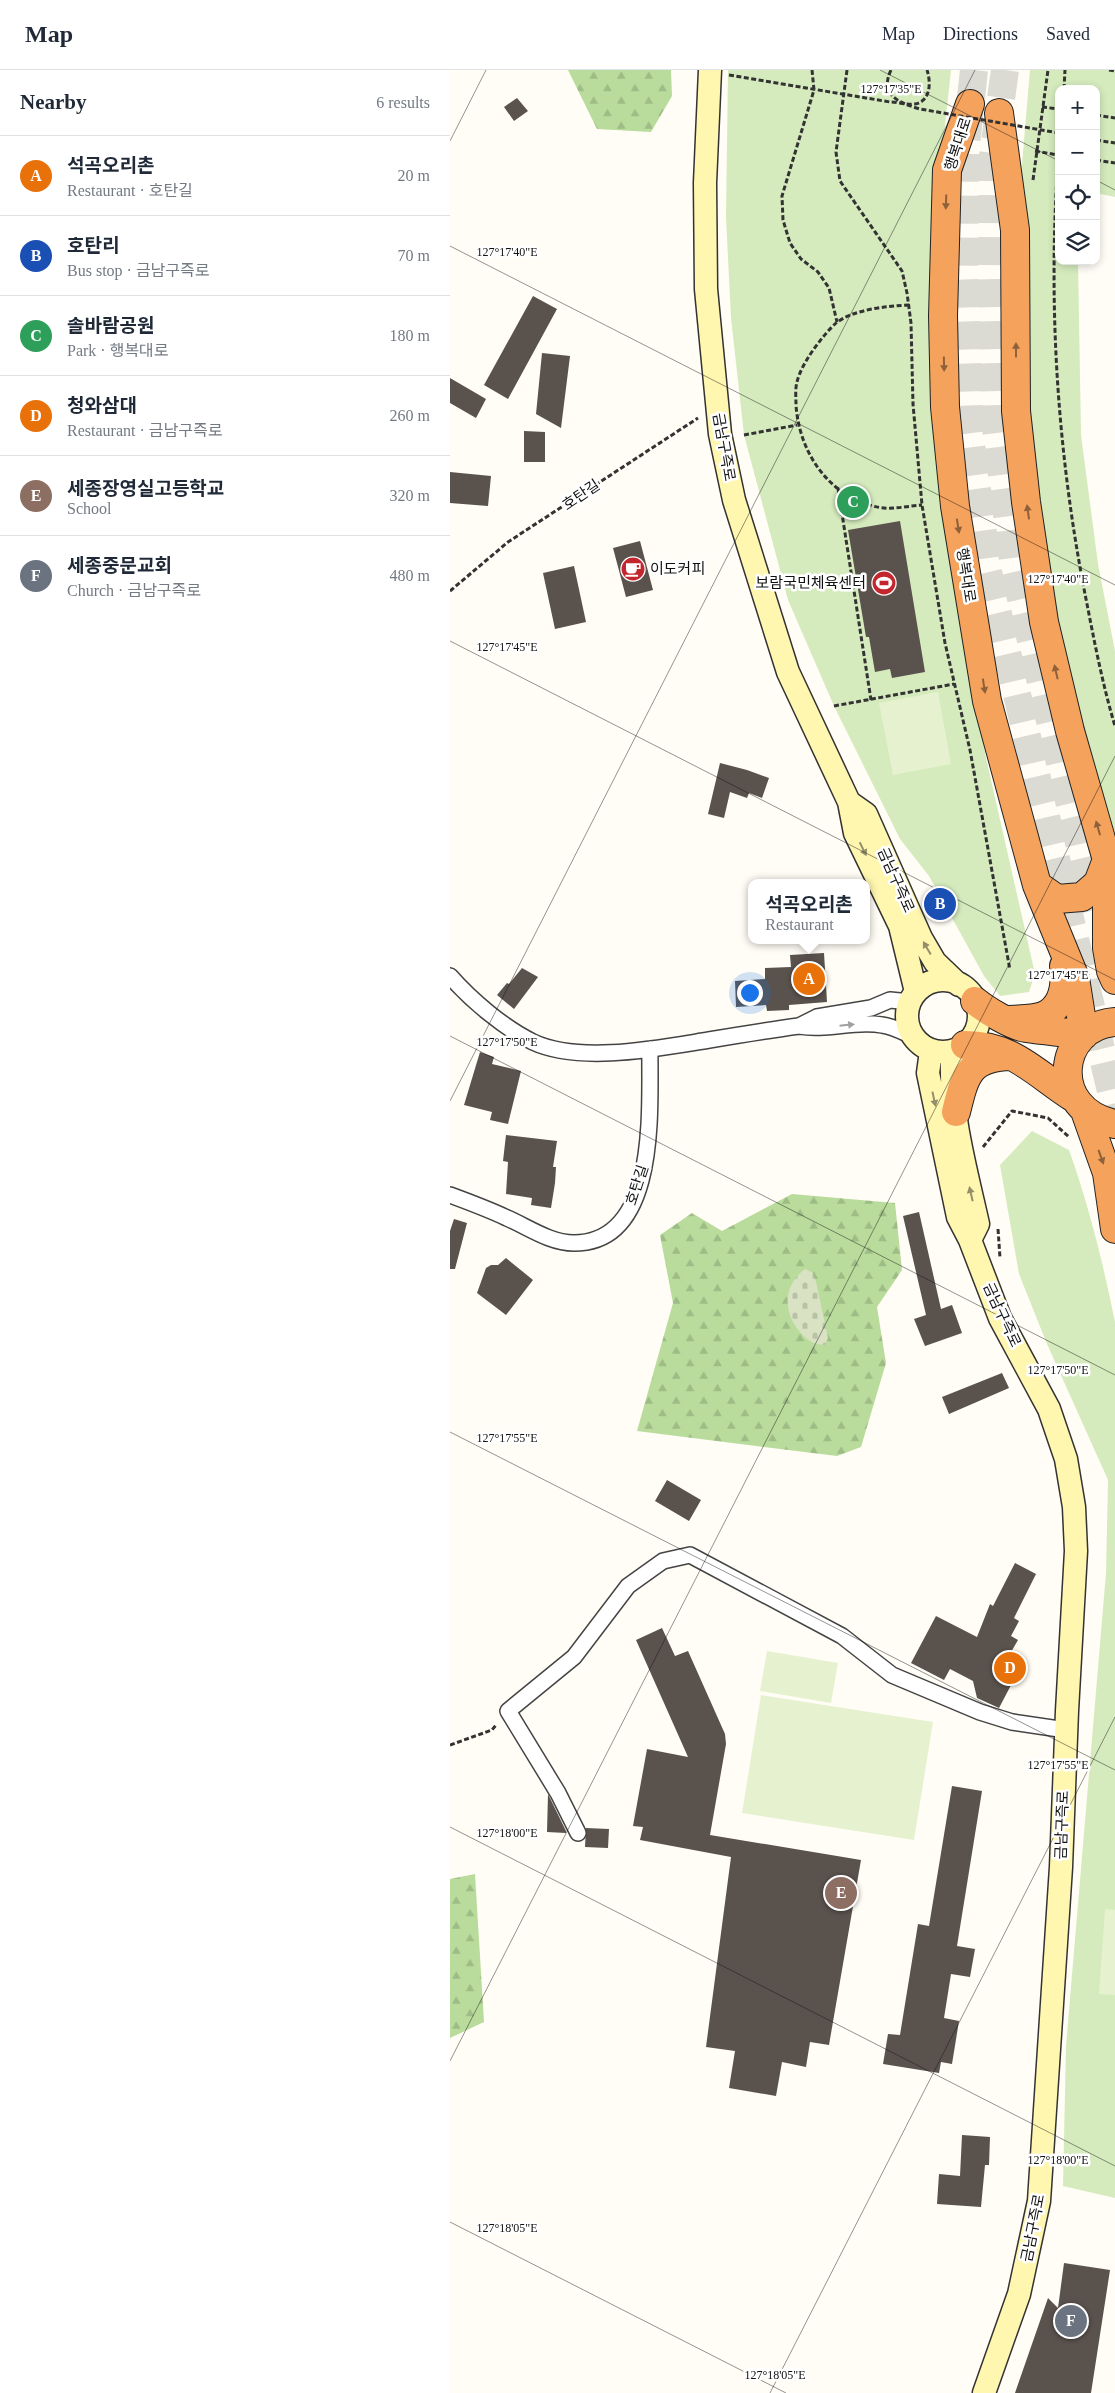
<!DOCTYPE html>
<html lang="en">
<head>
<meta charset="utf-8">
<style>
	body { margin:0; font-family:"Times New Roman","Noto Sans KR",serif; background:#f2f2f3; color:#1f2937 }
	.controls { position:absolute; right:15px; top:15px; display:grid; overflow:hidden; border-radius:10px; box-shadow:0 2px 8px #0003 }
	.controls button { width:45px; height:45px; display:grid; place-items:center; padding:0; border:0; border-bottom:1px solid #e0e1e3; background:#fff; color:#1f2937; font:25px sans-serif }
	.you { position:absolute; left:299px; top:922px; width:18px; height:18px; margin:-12px; border:4px solid #fff; border-radius:50%; background:#1a73e8; box-shadow:0 0 0 8px #1a73e833 }
	.badge { display:grid; place-items:center; width:32px; height:32px; border-radius:50%; background:#c4262e; color:#fff; font-size:16px; font-weight:700 }
	.pin { position:absolute; translate:-50% -50%; border:2px solid #fff; box-shadow:0 1px 5px #0006 }
	.popup { position:absolute; left:298px; top:809px; width:122px; height:65px; box-sizing:border-box; display:grid; place-content:center; border-radius:10px; background:#fff; filter:drop-shadow(0 1px 4px #0005); font-size:16px; white-space:nowrap; color:#747a83 }
	.popup b { font-size:19px; color:#1f2937 }
	.popup::after { content:''; position:absolute; left:50%; top:100%; margin-left:-10px; border:10px solid transparent; border-top-color:#fff }
	.list { margin:0; padding:0; list-style:none }
	h2 { display:flex; justify-content:space-between; align-items:center; height:65px; margin:0; padding:0 20px; font-size:21px }
	h2 small { font-size:16px; font-weight:400; color:#747a83 }
	.list li { display:grid; grid-template-columns:32px 1fr auto; gap:15px; align-items:center; box-sizing:border-box; height:80px; padding:0 20px; border-top:1px solid #e0e1e3 }
	.list b { display:block; font-size:19px; white-space:nowrap }
	.list p { margin:0; font-size:16px; white-space:nowrap; color:#747a83 }
	.list em { font-size:16px; font-style:normal; color:#747a83 }
	.icon { flex:none; width:28px; height:28px; fill:none; stroke:currentColor; stroke-width:2; stroke-linecap:round; stroke-linejoin:round }
	.map { position:relative; flex:none; width:665px; height:2323px; overflow:hidden }
	header { display:flex; align-items:center; gap:30px; box-sizing:border-box; height:70px; padding:0 25px; background:#fff; border-bottom:1px solid #e0e1e3 }
	header strong { font-size:24px }
	nav { display:flex; gap:28px; margin-inline-start:auto; font-size:18px }
	main { display:flex }
	aside { flex:1; background:#fff }
	.map>svg:first-child { display:block }
</style>
</head>
<body>
<header>
<strong>Map</strong>
<nav><a>Map</a><a>Directions</a><a>Saved</a></nav>
</header>
<main>
<aside>
<h2>Nearby<small>6 results</small></h2>
<ul class="list">
<li><span class="badge" style="background:#e8710a">A</span><div><b>석곡오리촌</b><p>Restaurant · 호탄길</p></div><em>20 m</em></li>
<li><span class="badge" style="background:#1a4fb4">B</span><div><b>호탄리</b><p>Bus stop · 금남구즉로</p></div><em>70 m</em></li>
<li><span class="badge" style="background:#2e9e5b">C</span><div><b>솔바람공원</b><p>Park · 행복대로</p></div><em>180 m</em></li>
<li><span class="badge" style="background:#e8710a">D</span><div><b>청와삼대</b><p>Restaurant · 금남구즉로</p></div><em>260 m</em></li>
<li><span class="badge" style="background:#8d6e63">E</span><div><b>세종장영실고등학교</b><p>School</p></div><em>320 m</em></li>
<li><span class="badge" style="background:#6b7280">F</span><div><b>세종중문교회</b><p>Church · 금남구즉로</p></div><em>480 m</em></li>
</ul>
</aside>
<div class="map">
<svg width="665" height="2323" viewBox="0 0 665 2323">
	<defs>
		<pattern id="forest-firs" width="22" height="20" patternUnits="userSpaceOnUse" patternTransform="scale(1.25)"><rect width="22" height="20" fill="#b9dc9c"/><path d="M5 1l3.5 6h-7zM16 11l3.5 6h-7z" fill="#9ebc85"/></pattern>
		<pattern id="cemetery-stones" width="16" height="16" patternUnits="userSpaceOnUse" patternTransform="scale(1.25)"><rect width="16" height="16" fill="#d9e3c4"/><path d="M2 7V4a2 2 0 0 1 4 0v3zM10 15v-3a2 2 0 0 1 4 0v3z" fill="#b9c2a7"/></pattern>
	</defs>
	<rect width="100%" height="100%" fill="#fffdf5"/>
	<!-- forest -->
	<path fill="url(#forest-firs)" d="M118,0h103l1,26 -21,36 -54,-3z
		M342,1124l103,9 7,67 -25,37 9,56 -25,84 -24,9 -200,-25 36,-128 -13,-68 32,-22 30,18z
		M25,1804l9,148 -34,16v-159z"/>
	<!-- cemetery -->
	<path fill="url(#cemetery-stones)" d="M355,1199l8,4 3,9 12,56 -3,7c-10,0 -17,-4 -24,-12 -18,-20 -19,-46 4,-64z"/>
	<!-- park -->
	<path fill="#d5ebbd" d="M278,0h223l-21,195 7,158 14,146 35,189 49,216 -6,18 -29,4 -16,-20 -55,-100 -29,-37 -66,-133 -46,-106 -44,-165 -13,-117 -5,-101z
		M580,0h85v127l-19,-4v-104h-37v172h19l3,174 17,129 17,87v216l-48,-190 -44,-275 -3,-214z
		M582,1061l37,19c20,56 34,113 46,172v876l-52,-12 3,-140 40,-473 2,-93 -61,-136 -28,-70 -19,-109z"/>
	<!-- pitch -->
	<path fill="#e6f2cf" d="M488,622l13,72 -58,11 -14,-72z
		M317,1581l71,12 -7,40 -71,-12z
		M311,1625l172,27 -19,118 -172,-27z
		M655,1839l10,1v85l-16,-1z"/>
	<!-- building -->
	<path fill="#5a524d" d="M67,28l11,13 -14,10 -10,-14z
		M83,226l24,13 -49,90 -24,-14z
		M92,283l28,3 -9,72 -25,-14z
		M0,308l36,21 -10,19 -26,-15z
		M74,361l21,1v30h-21z
		M0,402l41,4 -3,30 -38,-3z
		M450,451l25,151 -33,6 -2,-9 -15,3 -6,-35h-3l-18,-107z
		M190,471l13,49 -27,7 -13,-49z
		M124,496l12,56 -31,7 -12,-56z
		M270,693l27,7 22,8 -7,20 -13,-5 -2,5 -17,-6 -6,26 -16,-4z
		M374,883l3,49 -38,3v5l-22,1 -1,-6 -30,2 -1,-26 30,-2v-11l26,-1 -1,-12z
		M72,898l16,9 -24,32 -17,-14 10,-12 2,1z
		M30,982l14,5 -2,7 29,7 -13,53 -18,-4 2,-8 -28,-7z
		M56,1065l51,6 -4,26h3l-1,16 -4,25 -20,-3 1,-7 -26,-4 2,-32 -5,-1z
		M469,1142l22,97 11,-4 10,28 -37,13 -11,-27 12,-4 -23,-99z
		M4,1149l13,4 -12,46h-5v-38z
		M56,1188l27,22 -27,35 -29,-22 9,-25 5,-3h7z
		M552,1303l7,15 -60,26 -7,-17z
		M217,1410l34,20 -12,21 -34,-20z
		M565,1493l21,11 -22,44 5,3 -8,15 7,4 -11,19 14,7 -22,42 -22,-10 -4,-17 -23,-12 -6,11 -33,-17 25,-47 41,21 13,-33 3,2z
		M212,1558l13,28 13,-5 37,83 1,10 -16,91 151,25 -32,185 -19,-3 -4,25 -24,-5 -6,34 -47,-8 6,-37 -29,-4 25,-190 -91,-17 3,-13 -10,-1 14,-77 41,8 -52,-117z
		M502,1716l30,5 -25,155 18,3 -5,28 -19,-3 -7,44 15,3 -7,43 -11,-2 -2,11 -56,-9 5,-30 12,1 18,-111 11,2z
		M98,1724l18,37v2l-19,-1z
		M136,1758l23,1 -1,19 -23,-1z
		M512,2065l28,2 -1,28h-4l-4,42 -44,-3 2,-30 21,2z
		M614,2193l46,7 -19,123h-76l33,-95 10,10z"/>
	<g fill="none" stroke-linecap="round" stroke-linejoin="round">
		<!-- highway-tunnel -->
		<path stroke="#dbdad3" stroke-width="28" stroke-dasharray="28 14" stroke-linecap="butt" d="M524,0l-9,84 -1,114 5,161 19,143 127,536
			M555,0l-12,86 -1,112 4,160 18,141 81,341"/>
		<defs>
			<path id="street" d="M0,906c21,24 54,52 83,66 47,22 126,6 176,-2 30,-5 60,-10 90,-14l18,-9 54,-9 19,-8 20,2
				M349,956c28,5 55,-6 83,-1 10,1 21,7 30,11
				M0,1125c19,7 38,14 57,23 21,9 43,25 67,25 86,0 75,-136 76,-194
				M128,1763l-20,-40 -50,-82 66,-54 54,-71 35,-25 27,-6 152,81 50,39 88,37 32,10 54,8"/>
			<path id="secondary" d="M260,0l-5,113 1,106 14,145 14,66 54,172 61,130 6,31 45,93 16,66
				M399,732l17,12 55,124 14,24 24,23
				M457 946a36 36 0 1 1 72 0a36 36 0 1 1-72 0Z
				M515,975l-13,13c-2,56 14,112 26,166l-8,16
				M481,981l-3,22 30,144 12,23 30,78 49,91 17,50 8,48 2,44 -9,160 -6,156 -22,334 -20,93 -35,99"/>
			<path id="highway" d="M520,34l-23,66 -4,146 2,91 10,99 32,195 50,184 38,93 9,57
				M549,43l16,117 1,181 10,91 18,120 26,109 37,129v88l4,23 4,9
				M587,815l20,14 25,-2 16,-14 8,-21
				M525,931c11,9 37,25 51,27 19,3 39,4 58,7
				M558,950c10,-1 25,0 35,-4 20,-8 23,-31 21,-50
				M665,952c-58,4 -68,88 0,102
				M515,975c48,0 71,29 109,53
				M635,1041l22,62 8,56
				M506,1042c9,-37 13,-55 55,-56"/>
		</defs>
		<!-- street casing -->
		<use href="#street" stroke="#444" stroke-width="18"/>
		<!-- secondary casing -->
		<use href="#secondary" stroke="#333" stroke-width="25"/>
		<!-- highway casing -->
		<use href="#highway" stroke="#222" stroke-width="30"/>
		<!-- path -->
		<path stroke="#333" stroke-width="3" stroke-dasharray="5 2.5" stroke-linecap="butt" d="M362,0l2,20 -32,106 1,24 7,23 11,16 17,13 11,16 8,34
			M397,0l-11,82 4,29 62,90 5,22 4,30 2,81 9,101 23,138 25,107 40,220
			M659,0l6,1
			M279,5l161,27c7,0 17,3 25,2 16,-3 16,-22 12,-34
			M614,19l1,-19
			M592,37l17,2
			M646,45l19,3
			M646,70l19,3
			M609,78c-12,152 -2,307 28,456 8,41 16,82 28,122
			M585,81l23,4
			M646,90l19,3
			M583,110l15,-110
			M459,235c-21,1 -55,4 -73,18 -14,13 -35,41 -39,59 -2,7 -1,16 -1,23 3,46 31,89 77,101 17,5 33,0 49,-1
			M294,365l53,-10
			M388,418l33,212
			M0,521l58,-49 190,-124
			M384,636l120,-22
			M533,1077l29,-36 36,7 21,19
			M548,1159l2,29
			M0,1675l42,-15 4,-5"/>
		<!-- street -->
		<use href="#street" stroke="#fff" stroke-width="15"/>
		<!-- secondary -->
		<use href="#secondary" stroke="#fff6b0" stroke-width="22"/>
		<!-- highway -->
		<use href="#highway" stroke="#f5a25d" stroke-width="28"/>
		<!-- path-bridge -->
		<path stroke="#333" stroke-width="3" stroke-dasharray="5 2.5" stroke-linecap="butt" d="M441,0c-12,25 8,33 29,39l139,24"/>
	</g>
	<!-- one-way arrows -->
	<defs><path id="oneway-solid" d="M-6-.8H1V-3.2L6.5 0L1 3.2V.8H-6Z" transform="scale(1.25)"/></defs>
	<g fill="#8e613b">
		<use href="#oneway-solid" transform="translate(496 132) rotate(92)"/>
		<use href="#oneway-solid" transform="translate(566 280) rotate(-90)"/>
		<use href="#oneway-solid" transform="translate(494 294) rotate(89)"/>
		<use href="#oneway-solid" transform="translate(578 442) rotate(-98)"/>
		<use href="#oneway-solid" transform="translate(508 456) rotate(81)"/>
		<use href="#oneway-solid" transform="translate(606 602) rotate(-103)"/>
		<use href="#oneway-solid" transform="translate(534 616) rotate(81)"/>
		<use href="#oneway-solid" transform="translate(648 758) rotate(-106)"/>
		<use href="#oneway-solid" transform="translate(651 1087) rotate(70)"/>
	</g>
	<g fill="#948f68">
		<use href="#oneway-solid" transform="translate(413 779) rotate(64)"/>
		<use href="#oneway-solid" transform="translate(477 878) rotate(-120)"/>
		<use href="#oneway-solid" transform="translate(484 1029) rotate(78)"/>
		<use href="#oneway-solid" transform="translate(521 1124) rotate(-103)"/>
	</g>
	<use fill="#a0a0a0" href="#oneway-solid" transform="translate(397 955) rotate(-6)"/>
	<!-- ticks -->
	<path fill="none" stroke="#111" stroke-width="1" stroke-opacity="0.45" d="M430,0l179,91M0,71l36,-71M646,110l19,10M0,176l665,339M0,571l665,339M0,966l665,339M0,1031l525,-1031M0,1362l665,338M0,1757l665,339M0,1991l665,-1305M0,2152l336,171M320,2323l345,-676"/>
	<!-- icons -->
	<defs>
		<symbol id="cafe-disc" viewBox="-11 -11 22 22"><circle r="9.5" fill="#c4262e" stroke="#fff"/><path d="M-5.5-4.5H6V0H3Q3 3.5 0 3.5H-2.5Q-5.5 3.5-5.5 0ZM3-3.2v2h1.7v-2ZM-6 4.5H4V6H-6Z" fill="#fff"/></symbol>
		<symbol id="stadium-disc" viewBox="-11 -11 22 22"><circle r="9.5" fill="#c4262e" stroke="#fff"/><path d="M0-5a6.5 5 0 1 0 0 10a6.5 5 0 1 0 0-10ZM-3.5-1.8h7v3.6h-7Z" fill="#fff"/></symbol>
	</defs>
	<g fill-rule="evenodd">
		<use href="#cafe-disc" x="169" y="485" width="28" height="28"/>
		<use href="#stadium-disc" x="420" y="499" width="28" height="28"/>
	</g>
	<g text-anchor="middle" dominant-baseline="central" stroke-width="5" stroke-linejoin="round" paint-order="stroke">
		<!-- street labels -->
		<g font-size="15" fill="#111" stroke="#fff">
			<text transform="translate(508 74) rotate(-72)">행복대로</text>
			<text transform="translate(274 377) rotate(80)">금남구즉로</text>
			<text transform="translate(131 425) rotate(-34)">호탄길</text>
			<text transform="translate(516 505) rotate(81)">행복대로</text>
			<text transform="translate(446 810) rotate(66)">금남구즉로</text>
			<text transform="translate(187 1115) rotate(-72)">호탄길</text>
			<text transform="translate(552 1245) rotate(65)">금남구즉로</text>
			<text transform="translate(612 1755) rotate(-88)">금남구즉로</text>
			<text transform="translate(583 2158) rotate(-79)">금남구즉로</text>
		</g>
		<!-- poi labels -->
		<g font-size="15" fill="#111" stroke="#fff" text-anchor="start">
			<text x="200" y="499">이도커피</text>
			<text x="416" y="513" text-anchor="end">보람국민체육센터</text>
		</g>
	</g>
	<g font-size="12" text-anchor="middle" fill="#111" stroke="#fff" stroke-width="5" stroke-linejoin="round" paint-order="stroke">
		<text x="441" y="23">127°17'35"E</text>
		<text x="57" y="186">127°17'40"E</text>
		<text x="608" y="513">127°17'40"E</text>
		<text x="57" y="581">127°17'45"E</text>
		<text x="608" y="909">127°17'45"E</text>
		<text x="57" y="976">127°17'50"E</text>
		<text x="608" y="1304">127°17'50"E</text>
		<text x="57" y="1372">127°17'55"E</text>
		<text x="608" y="1699">127°17'55"E</text>
		<text x="57" y="1767">127°18'00"E</text>
		<text x="608" y="2094">127°18'00"E</text>
		<text x="57" y="2162">127°18'05"E</text>
		<text x="325" y="2309">127°18'05"E</text>
	</g>
</svg>
<div class="controls">
<button>+</button>
<button>−</button>
<button><svg class="icon" aria-label="locate" viewBox="0 0 24 24"><circle cx="12" cy="12" r="6"/><path d="M12 2v4M12 18v4M2 12h4M18 12h4"/></svg></button>
<button><svg class="icon" aria-label="layers" viewBox="0 0 24 24"><path d="M12 4l9 5-9 5-9-5zM3 14l9 5 9-5"/></svg></button>
</div>
<div class="you"></div>
<div class="pin badge" style="left:359px;top:909px;background:#e8710a">A</div>
<div class="popup"><b>석곡오리촌</b>Restaurant</div>
<div class="pin badge" style="left:490px;top:834px;background:#1a4fb4">B</div>
<div class="pin badge" style="left:403px;top:432px;background:#2e9e5b">C</div>
<div class="pin badge" style="left:560px;top:1598px;background:#e8710a">D</div>
<div class="pin badge" style="left:391px;top:1823px;background:#8d6e63">E</div>
<div class="pin badge" style="left:621px;top:2251px;background:#6b7280">F</div>
</div>
</main>
</body>
</html>
